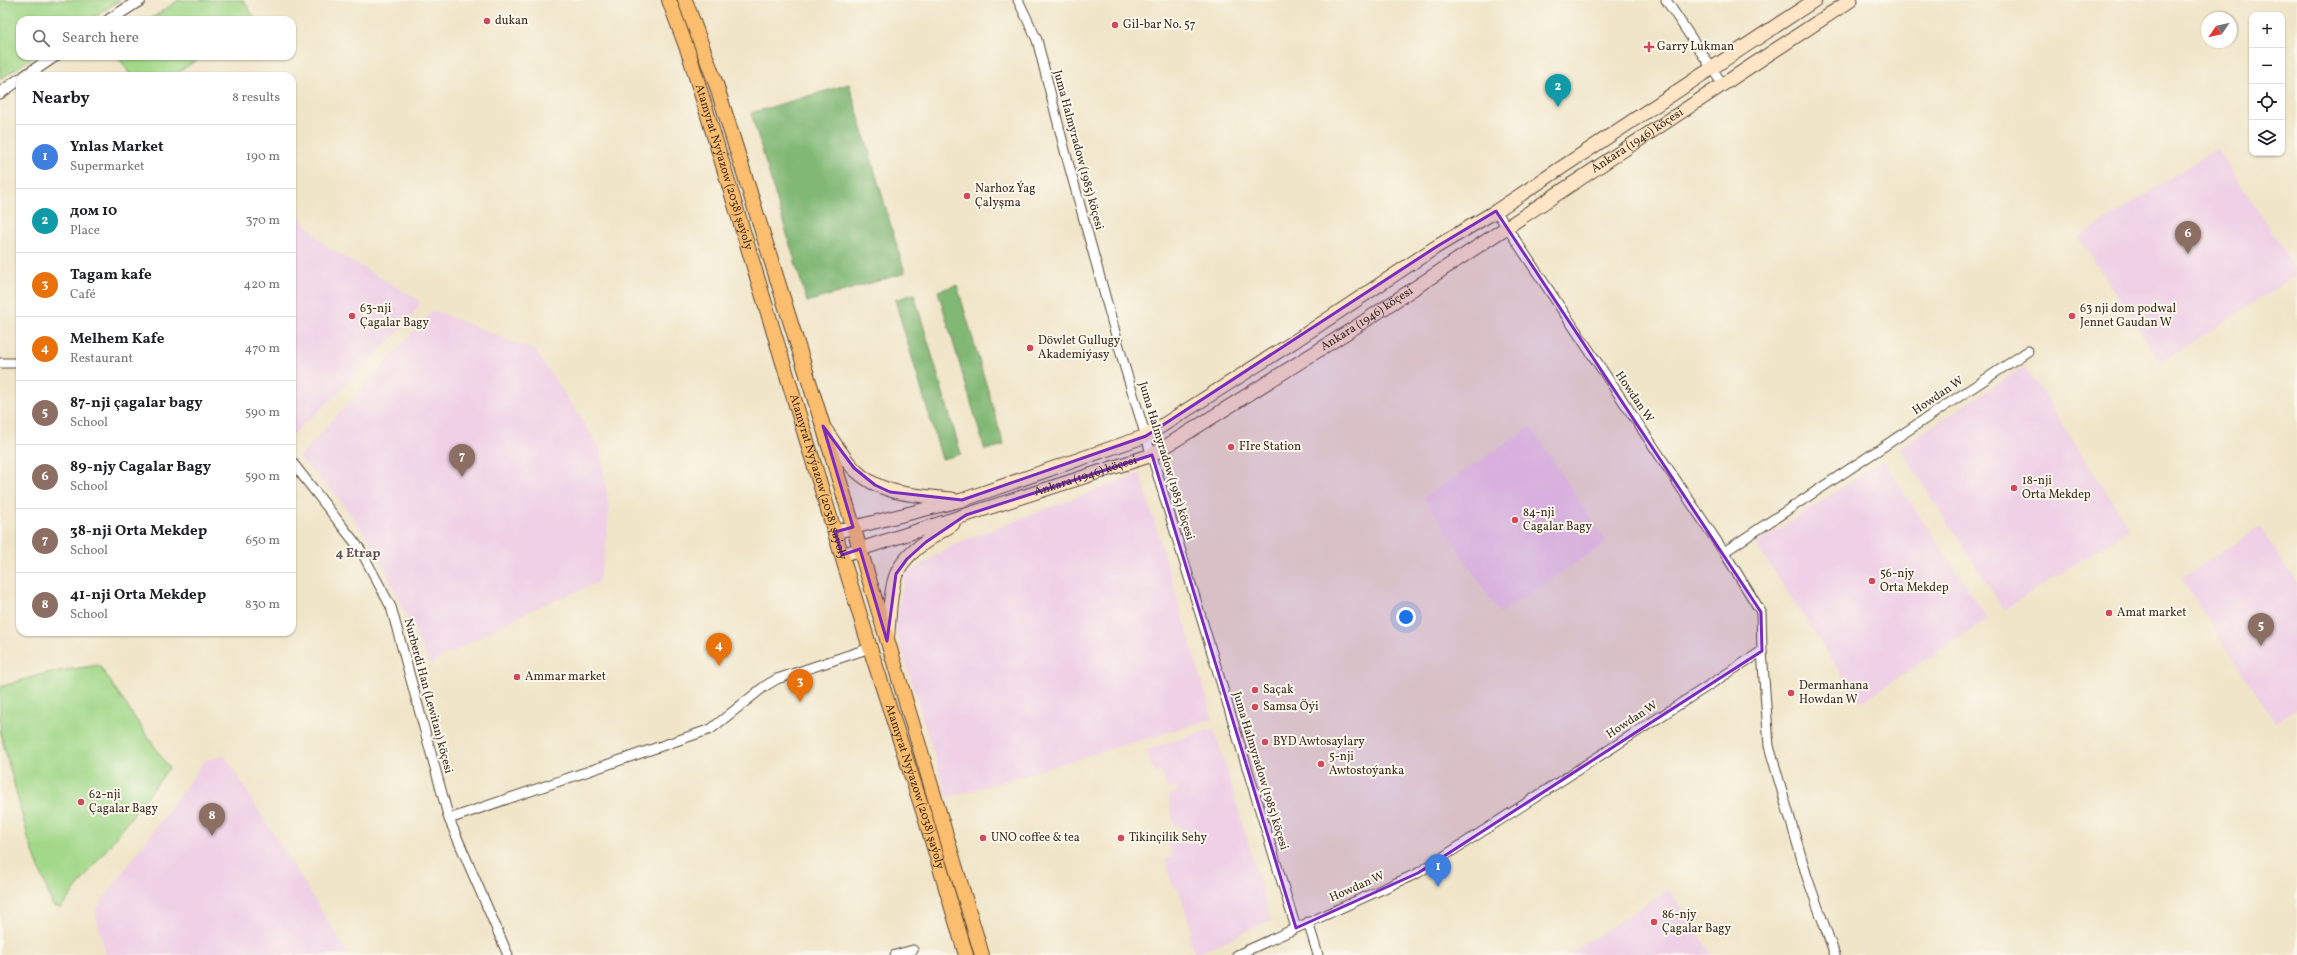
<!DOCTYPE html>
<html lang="en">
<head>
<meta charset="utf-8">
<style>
	body { margin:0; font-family:Vollkorn,serif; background:#f2f2f2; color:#202124 }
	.controls { position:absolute; right:12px; top:12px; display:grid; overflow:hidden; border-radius:8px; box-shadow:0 1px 3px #0004 }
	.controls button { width:36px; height:36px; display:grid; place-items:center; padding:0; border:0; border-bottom:1px solid #e0e0e0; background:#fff; color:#202124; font:20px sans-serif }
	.compass { position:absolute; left:2201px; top:12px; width:36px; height:36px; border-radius:50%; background:#fff; box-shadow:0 1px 3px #0004; rotate:236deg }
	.you { position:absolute; left:1406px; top:617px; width:14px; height:14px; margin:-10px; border:3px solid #fff; border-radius:50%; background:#1a73e8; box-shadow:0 0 0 6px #1a73e833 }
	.badge { display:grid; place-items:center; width:26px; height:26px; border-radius:50%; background:#d1495b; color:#fff; font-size:13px; font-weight:700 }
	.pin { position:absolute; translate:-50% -33px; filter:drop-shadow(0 1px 2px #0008) }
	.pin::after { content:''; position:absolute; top:21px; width:14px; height:12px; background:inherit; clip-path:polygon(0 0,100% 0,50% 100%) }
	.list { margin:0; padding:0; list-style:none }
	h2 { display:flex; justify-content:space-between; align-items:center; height:52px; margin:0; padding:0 16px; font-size:17px }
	h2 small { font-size:13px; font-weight:400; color:#757577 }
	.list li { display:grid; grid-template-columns:26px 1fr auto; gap:12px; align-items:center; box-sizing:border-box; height:64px; padding:0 16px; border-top:1px solid #e0e0e0 }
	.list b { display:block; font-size:15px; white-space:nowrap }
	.list p { margin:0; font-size:13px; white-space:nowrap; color:#757577 }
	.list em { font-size:13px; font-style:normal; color:#757577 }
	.icon { flex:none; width:22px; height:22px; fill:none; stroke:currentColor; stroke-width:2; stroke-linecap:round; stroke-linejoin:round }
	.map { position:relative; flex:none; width:2297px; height:955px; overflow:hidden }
	.search { position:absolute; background:#fff; box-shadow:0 1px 3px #0004; left:16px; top:16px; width:280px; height:44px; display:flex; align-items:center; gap:10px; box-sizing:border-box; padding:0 14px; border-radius:12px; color:#757577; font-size:15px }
	.panel { position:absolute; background:#fff; box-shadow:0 1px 3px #0004; left:16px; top:72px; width:280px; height:564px; border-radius:12px }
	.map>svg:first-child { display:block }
</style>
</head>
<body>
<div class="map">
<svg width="2297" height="955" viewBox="0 0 2297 955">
	<rect width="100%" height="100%" fill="#fbf7ec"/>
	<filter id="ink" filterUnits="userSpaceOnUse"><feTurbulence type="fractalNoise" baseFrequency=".025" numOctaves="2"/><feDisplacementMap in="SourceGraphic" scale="8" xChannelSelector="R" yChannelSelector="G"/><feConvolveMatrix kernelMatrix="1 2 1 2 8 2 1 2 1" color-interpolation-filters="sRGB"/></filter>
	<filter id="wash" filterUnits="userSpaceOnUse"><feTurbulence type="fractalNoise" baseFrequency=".012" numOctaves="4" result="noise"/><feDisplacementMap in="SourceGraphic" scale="16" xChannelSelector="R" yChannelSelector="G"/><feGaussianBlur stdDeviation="0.9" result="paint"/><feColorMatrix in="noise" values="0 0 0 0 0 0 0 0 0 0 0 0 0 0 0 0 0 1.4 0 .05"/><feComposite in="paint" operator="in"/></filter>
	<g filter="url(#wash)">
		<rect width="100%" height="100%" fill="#f0e5c8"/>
		<!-- built -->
		<path fill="#efd0e6" d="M2217,148l80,123v4l-136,88 -82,-126z
			M292,208l34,38 93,54v7l-15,19 -74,75 -38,34z
			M433,310l103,41 65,98 8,60 -4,45 -7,29 -69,28 -99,53 -56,-117 -36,-49 -39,-41z
			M2025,366l105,163 -126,81 -105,-163z
			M1531,427l76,116 -108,70 -75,-116z
			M1883,460l105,159 -128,84 -104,-159z
			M1140,473l73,246 -266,79 -52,-171 10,-53 52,-31z
			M2260,527l37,56v125l-22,15 -94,-145z
			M1214,728l57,192 -76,35 -7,-21 4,-2 -14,-45 -5,2 -7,-29 6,-4 -8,-19 18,-6 -3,-6 -5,2 -6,-32 9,-3v-5l-10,3 -6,-18 -6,1 -9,-23z
			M225,756l124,199h-243l-11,-44 110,-151z
			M1669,889l43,66h-145z"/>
		<!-- green -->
		<path fill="#a2d889" stroke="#6e8154" d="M0,0h120l-30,20h-70v36h15l-35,23z
			M179,0h64l13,20h-107z
			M118,56h85l-31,20h-41z
			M99,665l70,103 -108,140 -8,-2 -24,-65 -29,-110v-44l46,-14z"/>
		<!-- forest -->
		<path fill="#81b875" stroke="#5e714a" d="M849,84l56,189 -98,29 -56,-189z
			M957,285l47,160 -19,5 -47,-159z
			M914,294l47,160 -19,5 -47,-159z"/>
	</g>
	<g filter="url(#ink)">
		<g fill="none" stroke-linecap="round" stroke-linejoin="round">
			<defs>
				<path id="minor" d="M1018,0l19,40 28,111 60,217 171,560
					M1666,0l57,85
					M1496,211l228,341 37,60 1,39 7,95 38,131 28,78
					M0,363h20
					M292,462l68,87 31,58 58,212 59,136
					M1724,552l304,-201
					M449,819l262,-90 54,-43 12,-7 93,-31
					M1308,922l10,33
					M895,955l18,-5
					M1237,955l181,-82 344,-222"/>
				<path id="tertiary" d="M109,20l31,-20
					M25,76l30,-20
					M0,93l20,-14"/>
				<g id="secondary">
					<path d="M825,429c9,13 18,28 29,40 27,27 63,26 98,30"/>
					<path d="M835,532l127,-32 184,-64 149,-95 141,-94 60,-36 319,-211"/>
					<path id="s1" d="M842,555l310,-100 202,-127 497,-328"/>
					<path d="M887,640c3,-21 2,-46 9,-65 9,-23 37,-38 57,-51"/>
				</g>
				<g id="primary">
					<path id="s2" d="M669,0l21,57 180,591 54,166 42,141"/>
					<path d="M685,0l31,84 107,342 159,529"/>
				</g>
			</defs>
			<!-- minor casing -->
			<use href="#minor" stroke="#564638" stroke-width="11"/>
			<!-- tertiary casing -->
			<use href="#tertiary" stroke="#564638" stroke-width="13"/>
			<!-- secondary casing -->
			<use href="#secondary" stroke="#564638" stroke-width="15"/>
			<!-- primary casing -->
			<use href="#primary" stroke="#564638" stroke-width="16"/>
			<!-- minor -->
			<use href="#minor" stroke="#fff" stroke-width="9"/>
			<!-- tertiary -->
			<use href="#tertiary" stroke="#fff" stroke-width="11"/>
			<!-- secondary -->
			<use href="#secondary" stroke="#fde5c5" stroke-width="13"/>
			<!-- primary -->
			<use href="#primary" stroke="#fbbd6e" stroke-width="14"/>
		</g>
	</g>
	<!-- marked area -->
	<path fill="#7b2cbf" fill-opacity="0.2" stroke="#7b2cbf" stroke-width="3" stroke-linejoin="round" d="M1496,211l265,401 1,39 -344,222 -122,55 -144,-473 -186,60 -40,27 -19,17 -11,15 -9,67 -27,-92 -18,6 -7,-23 18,-5 -30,-101 31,42 21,17 15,7 72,8 184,-64 290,-189z"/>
	<!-- markers -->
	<g fill="#d1495b" stroke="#fbf7ec" stroke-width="1.5">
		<circle cx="487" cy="21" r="4"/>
		<circle cx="1115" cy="25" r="4"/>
		<path d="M1647 41h4v4h4v4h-4v4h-4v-4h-4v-4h4z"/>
		<circle cx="967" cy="196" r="4"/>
		<circle cx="352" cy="316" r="4"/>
		<circle cx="2072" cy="316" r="4"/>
		<circle cx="1030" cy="348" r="4"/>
		<circle cx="1231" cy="447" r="4"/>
		<circle cx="2014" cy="488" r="4"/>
		<circle cx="1515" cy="520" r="4"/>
		<circle cx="1872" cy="581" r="4"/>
		<circle cx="2109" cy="613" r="4"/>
		<circle cx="517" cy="677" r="4"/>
		<circle cx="1255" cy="690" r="4"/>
		<circle cx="1791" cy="693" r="4"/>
		<circle cx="1255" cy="707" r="4"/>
		<circle cx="1265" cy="742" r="4"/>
		<circle cx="1321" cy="764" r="4"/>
		<circle cx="81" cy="802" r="4"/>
		<circle cx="983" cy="838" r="4"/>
		<circle cx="1121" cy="838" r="4"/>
		<circle cx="1654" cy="922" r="4"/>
	</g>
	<g text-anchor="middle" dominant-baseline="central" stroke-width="4" stroke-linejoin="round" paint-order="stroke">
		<!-- poi labels -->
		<g font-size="12" fill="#3b2a1e" stroke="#fbf7ec" text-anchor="start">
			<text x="495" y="21">dukan</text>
			<text x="1123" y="25">Gil-bar No. 57</text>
			<text x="1657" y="47">Garry Lukman</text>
			<text x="975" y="189">Narhoz Ýag<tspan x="975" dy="14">Çalyşma</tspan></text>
			<text x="360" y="309">63-nji<tspan x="360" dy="14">Çagalar Bagy</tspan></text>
			<text x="2080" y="309">63 nji dom podwal<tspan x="2080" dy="14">Jennet Gaudan W</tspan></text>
			<text x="1038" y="341">Döwlet Gullugy<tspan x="1038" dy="14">Akademiýasy</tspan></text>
			<text x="1239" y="447">FIre Station</text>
			<text x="2022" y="481">18-nji<tspan x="2022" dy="14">Orta Mekdep</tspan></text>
			<text x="1523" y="513">84-nji<tspan x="1523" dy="14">Cagalar Bagy</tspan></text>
			<text x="1880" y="574">56-njy<tspan x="1880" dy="14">Orta Mekdep</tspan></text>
			<text x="2117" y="613">Amat market</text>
			<text x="525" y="677">Ammar market</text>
			<text x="1799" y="686">Dermanhana<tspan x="1799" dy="14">Howdan W</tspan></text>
			<text x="1263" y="690">Saçak</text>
			<text x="1263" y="707">Samsa Öýi</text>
			<text x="1273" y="742">BYD Awtosaylary</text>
			<text x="1329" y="757">5-nji<tspan x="1329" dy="14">Awtostoýanka</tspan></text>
			<text x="89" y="795">62-nji<tspan x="89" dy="14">Çagalar Bagy</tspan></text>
			<text x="991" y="838">UNO coffee &amp; tea</text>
			<text x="1129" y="838">Tikinçilik Sehy</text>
			<text x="1662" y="915">86-njy<tspan x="1662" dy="14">Çagalar Bagy</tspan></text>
		</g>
		<!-- street labels -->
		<g font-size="12" fill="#3b2a1e" stroke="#fbf7ec">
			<text stroke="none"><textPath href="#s1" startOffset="904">Ankara (1946) köçesi</textPath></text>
			<text transform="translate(1078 150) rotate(75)">Juma Halmyradow (1985) köçesi</text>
			<text stroke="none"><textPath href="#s2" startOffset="176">Atamyrat Nyýazow (2038) şaýoly</textPath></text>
			<text stroke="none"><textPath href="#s1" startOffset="580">Ankara (1946) köçesi</textPath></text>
			<text transform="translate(1938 396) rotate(-34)">Howdan W</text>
			<text transform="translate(1634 397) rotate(56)">Howdan W</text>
			<text transform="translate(1166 461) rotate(73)">Juma Halmyradow (1985) köçesi</text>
			<text stroke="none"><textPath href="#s2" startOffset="500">Atamyrat Nyýazow (2038) şaýoly</textPath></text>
			<text stroke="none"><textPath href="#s1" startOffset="256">Ankara (1946) köçesi</textPath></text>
			<text transform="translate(428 696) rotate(75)">Nurberdi Han (Lewitan) köçesi</text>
			<text transform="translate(1632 720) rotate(-33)">Howdan W</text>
			<text transform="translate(1260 771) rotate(73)">Juma Halmyradow (1985) köçesi</text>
			<text stroke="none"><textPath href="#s2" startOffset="824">Atamyrat Nyýazow (2038) şaýoly</textPath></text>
			<text transform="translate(1357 887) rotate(-24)">Howdan W</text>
		</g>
		<!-- neighbourhood labels -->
		<g font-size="13" font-weight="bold" fill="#63525b" stroke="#fbf7ec">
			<text x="358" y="554">4 Etrap</text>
		</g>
	</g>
</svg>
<div class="controls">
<button>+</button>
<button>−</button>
<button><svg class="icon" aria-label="locate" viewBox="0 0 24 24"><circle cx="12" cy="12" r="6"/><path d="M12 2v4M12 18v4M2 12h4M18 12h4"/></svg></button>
<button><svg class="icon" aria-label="layers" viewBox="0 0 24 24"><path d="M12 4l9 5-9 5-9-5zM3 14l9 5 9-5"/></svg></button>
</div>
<svg class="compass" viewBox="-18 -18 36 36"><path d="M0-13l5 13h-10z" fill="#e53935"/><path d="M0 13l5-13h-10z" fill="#757577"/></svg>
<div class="you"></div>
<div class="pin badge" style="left:1438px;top:887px;background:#3f7fe0">1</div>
<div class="pin badge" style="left:1558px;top:107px;background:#0f9aa8">2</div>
<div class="pin badge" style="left:800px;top:702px;background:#e8710a">3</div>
<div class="pin badge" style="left:719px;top:666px;background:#e8710a">4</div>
<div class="pin badge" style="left:2261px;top:646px;background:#8d6e63">5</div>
<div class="pin badge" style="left:2188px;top:254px;background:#8d6e63">6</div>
<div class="pin badge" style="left:462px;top:477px;background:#8d6e63">7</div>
<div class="pin badge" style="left:212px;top:836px;background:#8d6e63">8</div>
<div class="search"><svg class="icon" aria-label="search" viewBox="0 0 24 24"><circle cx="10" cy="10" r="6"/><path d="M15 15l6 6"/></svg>Search here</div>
<section class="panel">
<h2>Nearby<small>8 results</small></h2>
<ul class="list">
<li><span class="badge" style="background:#3f7fe0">1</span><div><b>Ynlas Market</b><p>Supermarket</p></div><em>190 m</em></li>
<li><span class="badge" style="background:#0f9aa8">2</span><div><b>дом 10</b><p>Place</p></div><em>370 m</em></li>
<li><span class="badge" style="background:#e8710a">3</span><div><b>Tagam kafe</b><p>Café</p></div><em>420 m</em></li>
<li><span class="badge" style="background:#e8710a">4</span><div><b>Melhem Kafe</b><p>Restaurant</p></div><em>470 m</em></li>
<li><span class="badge" style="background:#8d6e63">5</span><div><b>87-nji çagalar bagy</b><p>School</p></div><em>590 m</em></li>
<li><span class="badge" style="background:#8d6e63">6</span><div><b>89-njy Cagalar Bagy</b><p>School</p></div><em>590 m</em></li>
<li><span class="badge" style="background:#8d6e63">7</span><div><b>38-nji Orta Mekdep</b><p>School</p></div><em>650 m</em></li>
<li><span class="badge" style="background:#8d6e63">8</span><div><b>41-nji Orta Mekdep</b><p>School</p></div><em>830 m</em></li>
</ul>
</section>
</div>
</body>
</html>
